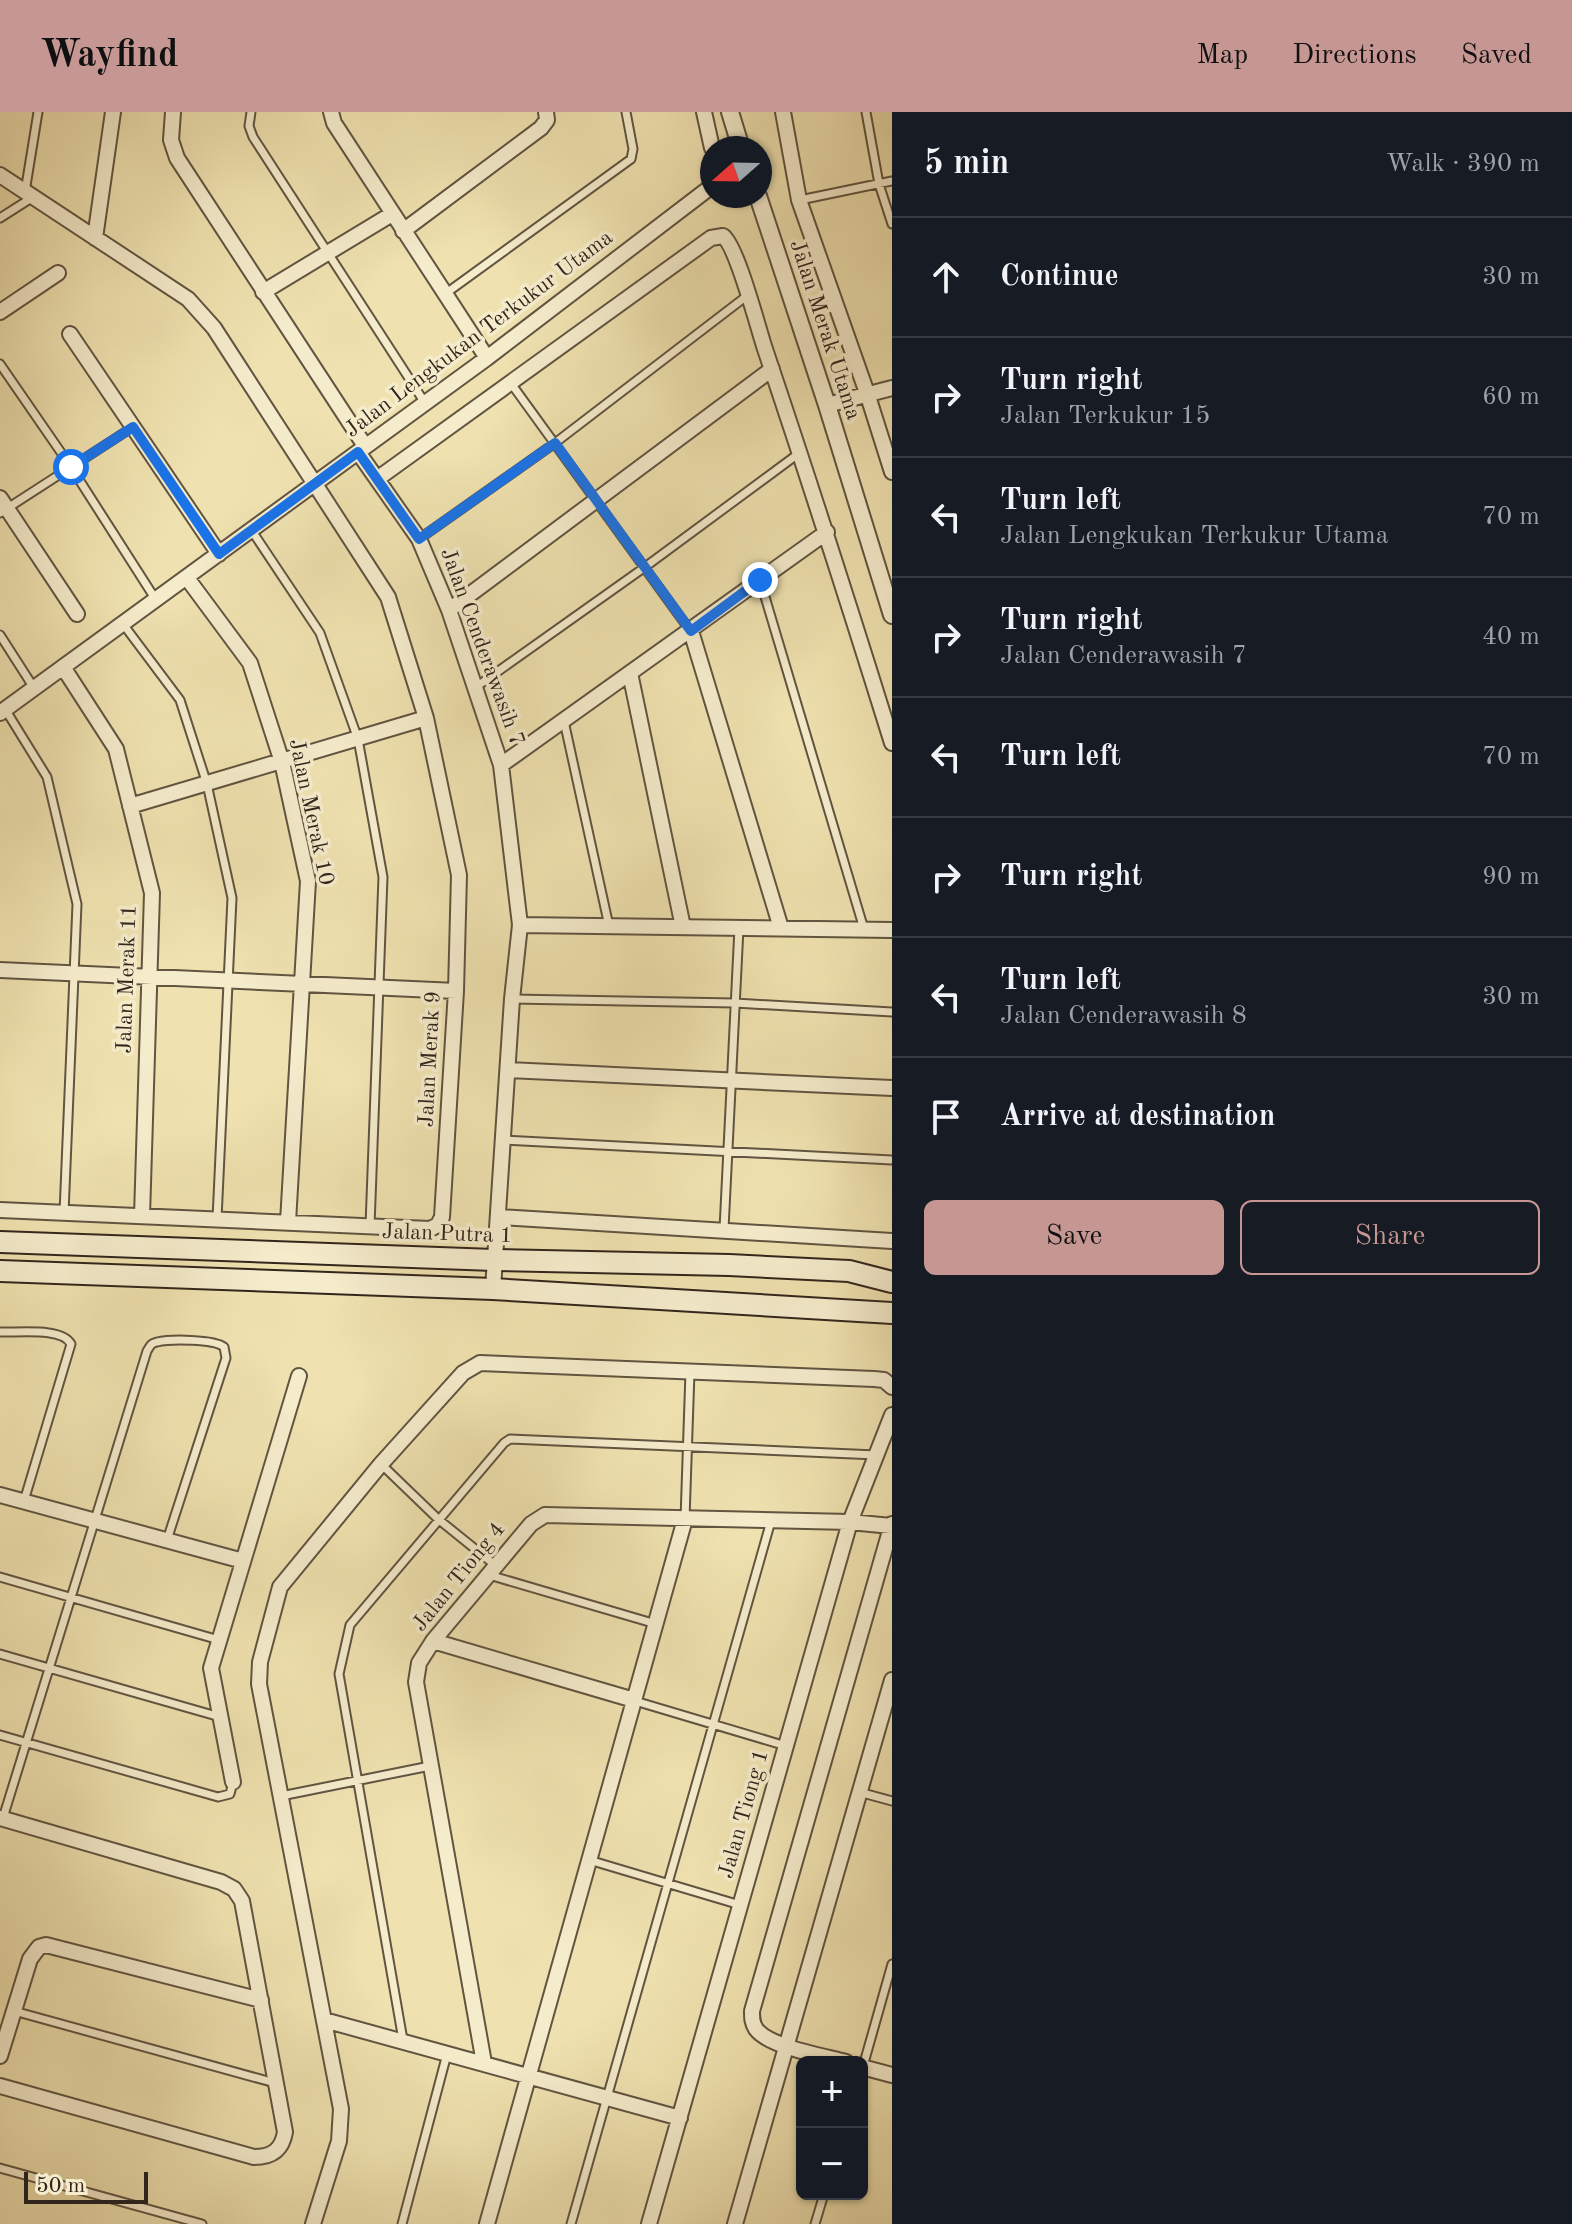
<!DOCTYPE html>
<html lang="en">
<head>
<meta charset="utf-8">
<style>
	body { margin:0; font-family:"Old Standard TT",serif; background:#242831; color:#f1f3f6 }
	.controls { position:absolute; right:24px; bottom:24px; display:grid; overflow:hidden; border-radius:12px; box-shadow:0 2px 6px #0004 }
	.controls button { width:72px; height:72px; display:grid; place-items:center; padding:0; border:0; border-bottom:2px solid #363941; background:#171b24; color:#f1f3f6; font:40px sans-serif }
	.compass { position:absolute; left:700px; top:24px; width:72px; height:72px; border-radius:50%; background:#171b24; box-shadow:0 2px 6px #0004; rotate:250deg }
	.scale { position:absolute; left:24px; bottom:20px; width:124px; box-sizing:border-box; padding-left:8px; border:4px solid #32251c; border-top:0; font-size:22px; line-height:28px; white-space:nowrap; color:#32251c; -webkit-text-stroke:6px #f5eccc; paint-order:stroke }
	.stop { position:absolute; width:24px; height:24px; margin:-18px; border:6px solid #1a73e8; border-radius:50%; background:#fff }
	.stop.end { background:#1a73e8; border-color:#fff; box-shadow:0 2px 8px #0008 }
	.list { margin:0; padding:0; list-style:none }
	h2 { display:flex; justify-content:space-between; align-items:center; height:104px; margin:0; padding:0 32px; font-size:34px }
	h2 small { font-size:26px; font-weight:400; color:#9ea1a6 }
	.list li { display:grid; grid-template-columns:52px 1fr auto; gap:24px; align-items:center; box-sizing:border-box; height:120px; padding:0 32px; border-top:2px solid #363941 }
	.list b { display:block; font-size:30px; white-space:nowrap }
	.list p { margin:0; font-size:26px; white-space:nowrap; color:#9ea1a6 }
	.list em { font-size:26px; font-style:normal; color:#9ea1a6 }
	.actions { display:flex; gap:16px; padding:24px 32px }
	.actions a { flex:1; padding:18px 0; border:2px solid #c59692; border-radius:12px; text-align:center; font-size:28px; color:#c59692 }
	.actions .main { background:#c59692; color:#111 }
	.icon { flex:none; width:44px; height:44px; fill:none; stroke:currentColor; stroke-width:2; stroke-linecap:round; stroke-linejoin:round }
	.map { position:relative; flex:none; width:892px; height:2112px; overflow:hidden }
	header { display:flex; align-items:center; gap:48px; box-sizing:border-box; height:112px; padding:0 40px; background:#c59692; color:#111 }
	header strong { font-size:38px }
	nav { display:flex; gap:44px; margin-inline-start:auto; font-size:28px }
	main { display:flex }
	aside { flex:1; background:#171b24 }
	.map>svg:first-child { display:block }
</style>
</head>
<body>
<header>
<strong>Wayfind</strong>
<nav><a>Map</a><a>Directions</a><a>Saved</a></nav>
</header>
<main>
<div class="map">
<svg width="892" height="2112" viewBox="0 0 892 2112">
	<rect width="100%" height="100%" fill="#efe2b0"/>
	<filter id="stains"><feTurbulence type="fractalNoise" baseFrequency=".0025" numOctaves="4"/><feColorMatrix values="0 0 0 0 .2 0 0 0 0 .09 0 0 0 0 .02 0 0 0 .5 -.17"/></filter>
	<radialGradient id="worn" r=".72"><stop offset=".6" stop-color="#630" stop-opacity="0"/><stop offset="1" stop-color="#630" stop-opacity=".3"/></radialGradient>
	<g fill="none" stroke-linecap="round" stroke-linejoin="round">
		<defs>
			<path id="service" d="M251,0l-2,14 4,11 172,266
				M866,0l13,72 13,40
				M25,80l13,-80
				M800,88l92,-19
				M0,106l33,-21
				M445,182l186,-135 2,-10 -7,-37
				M0,252l71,103 85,133
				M510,270l179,247
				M0,401l133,-86
				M252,419l68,102 38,106 25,138 -13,349
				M419,427l136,-96 193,-148
				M760,468l104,349
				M123,512l57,76 27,84 25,114 -15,321
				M0,523l34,53
				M476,575l169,-120 153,-113
				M5,597l42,68 30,127 -13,309
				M564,609l45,205
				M512,887l223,4 157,9
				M504,1028l388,20
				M724,1117l15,-301
				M0,1220c18,1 62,-5 71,12l-47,157
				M381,1352l57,55 57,46
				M685,1407l5,-147
				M489,1463l167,49
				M0,1465l219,63
				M0,1542l220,63
				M635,1589l151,45
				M0,1623l218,62 12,-3 3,-12
				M859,1680l33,9
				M281,1684l149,-30
				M3,1706l144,-467c4,-6 3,-7 10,-9 13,-3 57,-3 67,5l2,11 -59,182
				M589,1748l151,45
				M14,1899l261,72
				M403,1928l-64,-366 11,-49 154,-182 6,-4 366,16
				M862,1958l30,-106
				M0,2056l202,56
				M402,2112l45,-170
				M571,2112l200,-703
				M815,2112l9,-30"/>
			<path id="minor" d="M173,0l-2,28 6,18 188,288
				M331,0l3,11 153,235
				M704,0l8,36
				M783,0l16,88 68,193 25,79
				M0,63l188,124 26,29 174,269 38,121 33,157 -3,116 -14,226 -4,8 -8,4 -430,-19
				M403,119l138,-103 6,-8 -1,-8
				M95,126l18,-126
				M263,180l129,-78
				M0,200l58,-39
				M70,222l149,220
				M827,293l65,-17
				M358,340l61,87 30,71 52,155 19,160 -8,74 -19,290
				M377,367l334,-241 12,-2c14,10 35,92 42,113 44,131 86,262 127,394
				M0,386l77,116
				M187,466l63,85 32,99 26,119 -20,341
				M449,498l323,-241
				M691,519l90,297
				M63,555l53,82 36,144 -10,323
				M630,561l53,254
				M0,601l487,-355 225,-172
				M501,653l326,-233
				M130,694l296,-88
				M520,813l372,5
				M0,858l456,21
				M508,958l384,18
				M499,1105l393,24
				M0,1383l243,66
				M433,1529l201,59
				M233,1670l-22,-114 88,-292
				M0,1706l221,64 13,7 8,12 43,231c-3,18 -13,25 -31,25l-254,-71
				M324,1908l356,98
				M0,1944l30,-97 9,-12 7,-2 215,55
				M846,1950c-22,-6 -77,-15 -90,-33 -4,-6 -4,-11 -4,-18l140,-487
				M484,1951l-68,-381 3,-19 14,-22 98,-117 14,-9 305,7 41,4
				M862,1955l30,8
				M313,2112l26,-83 2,-32 -82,-425 1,-22 20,-75 101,-123 82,-91 17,-10 394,16 10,1 8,7
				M487,2112l198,-705
				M649,2112l201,-702 42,-107
				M735,2112l157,-544"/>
			<path id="tertiary" d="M730,0l11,36
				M758,84l69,209 65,210"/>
			<path id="secondary" d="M0,1130l494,18 235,5 120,6 43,11
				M0,1159l493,18 399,24"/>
		</defs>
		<!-- service casing -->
		<use href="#service" stroke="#615441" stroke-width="11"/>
		<!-- minor casing -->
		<use href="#minor" stroke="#615441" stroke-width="18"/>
		<!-- tertiary casing -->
		<use href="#tertiary" stroke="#615441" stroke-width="20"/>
		<!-- secondary casing -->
		<use href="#secondary" stroke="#32251c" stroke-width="24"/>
		<!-- service -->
		<use href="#service" stroke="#f5eccc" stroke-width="7"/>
		<!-- minor -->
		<use href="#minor" stroke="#f5eccc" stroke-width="14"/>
		<!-- tertiary -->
		<use href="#tertiary" stroke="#f5eccc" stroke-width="16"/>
		<!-- secondary -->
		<use href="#secondary" stroke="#f5eccc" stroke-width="20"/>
	</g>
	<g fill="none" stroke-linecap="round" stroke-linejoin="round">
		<!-- route -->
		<path stroke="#1a73e8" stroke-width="10" d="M71,355l62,-40 86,127 139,-102 61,87 136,-96 136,188 69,-51"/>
	</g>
	<g text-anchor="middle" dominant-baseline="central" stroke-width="7" stroke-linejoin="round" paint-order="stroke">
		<!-- street labels -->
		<g font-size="22" fill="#32251c" stroke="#f5eccc">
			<text transform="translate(825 218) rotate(72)">Jalan Merak Utama</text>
			<text transform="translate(479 222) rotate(-37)">Jalan Lengkukan Terkukur Utama</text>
			<text transform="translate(482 535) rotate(70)">Jalan Cenderawasih 7</text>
			<text transform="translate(311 700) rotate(78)">Jalan Merak 10</text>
			<text transform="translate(127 867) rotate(-88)">Jalan Merak 11</text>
			<text transform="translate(430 947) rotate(-87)">Jalan Merak 9</text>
			<text transform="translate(447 1122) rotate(2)">Jalan Putra 1</text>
			<text transform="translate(459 1465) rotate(-51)">Jalan Tiong 4</text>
			<text transform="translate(744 1702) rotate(-74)">Jalan Tiong 1</text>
		</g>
	</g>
	<rect width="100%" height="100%" filter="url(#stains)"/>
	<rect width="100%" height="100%" fill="url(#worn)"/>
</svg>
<div class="controls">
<button>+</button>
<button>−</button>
</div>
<svg class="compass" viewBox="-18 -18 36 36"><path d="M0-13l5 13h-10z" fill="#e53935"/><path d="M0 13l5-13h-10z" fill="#9ea1a6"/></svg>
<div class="scale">50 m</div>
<div class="stop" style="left:71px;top:355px"></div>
<div class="stop end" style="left:760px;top:468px"></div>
</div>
<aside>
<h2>5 min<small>Walk · 390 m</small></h2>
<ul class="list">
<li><svg class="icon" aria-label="ahead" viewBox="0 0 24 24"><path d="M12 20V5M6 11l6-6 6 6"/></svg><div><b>Continue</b></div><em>30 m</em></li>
<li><svg class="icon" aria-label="right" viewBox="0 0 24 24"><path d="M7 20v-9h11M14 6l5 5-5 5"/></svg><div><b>Turn right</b><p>Jalan Terkukur 15</p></div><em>60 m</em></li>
<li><svg class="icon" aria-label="left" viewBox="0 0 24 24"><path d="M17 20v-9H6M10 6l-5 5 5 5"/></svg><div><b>Turn left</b><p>Jalan Lengkukan Terkukur Utama</p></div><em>70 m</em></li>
<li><svg class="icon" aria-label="right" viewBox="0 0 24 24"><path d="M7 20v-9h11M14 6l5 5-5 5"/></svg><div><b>Turn right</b><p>Jalan Cenderawasih 7</p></div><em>40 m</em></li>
<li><svg class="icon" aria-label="left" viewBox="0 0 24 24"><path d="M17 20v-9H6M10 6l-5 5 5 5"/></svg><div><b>Turn left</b></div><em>70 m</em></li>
<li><svg class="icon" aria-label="right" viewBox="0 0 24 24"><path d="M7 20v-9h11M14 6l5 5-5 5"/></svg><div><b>Turn right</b></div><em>90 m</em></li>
<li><svg class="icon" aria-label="left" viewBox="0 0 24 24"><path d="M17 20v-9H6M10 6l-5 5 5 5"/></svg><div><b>Turn left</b><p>Jalan Cenderawasih 8</p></div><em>30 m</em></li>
<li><svg class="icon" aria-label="arrive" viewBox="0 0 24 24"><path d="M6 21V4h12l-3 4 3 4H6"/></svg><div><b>Arrive at destination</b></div></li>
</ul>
<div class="actions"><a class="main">Save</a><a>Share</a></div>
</aside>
</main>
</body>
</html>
